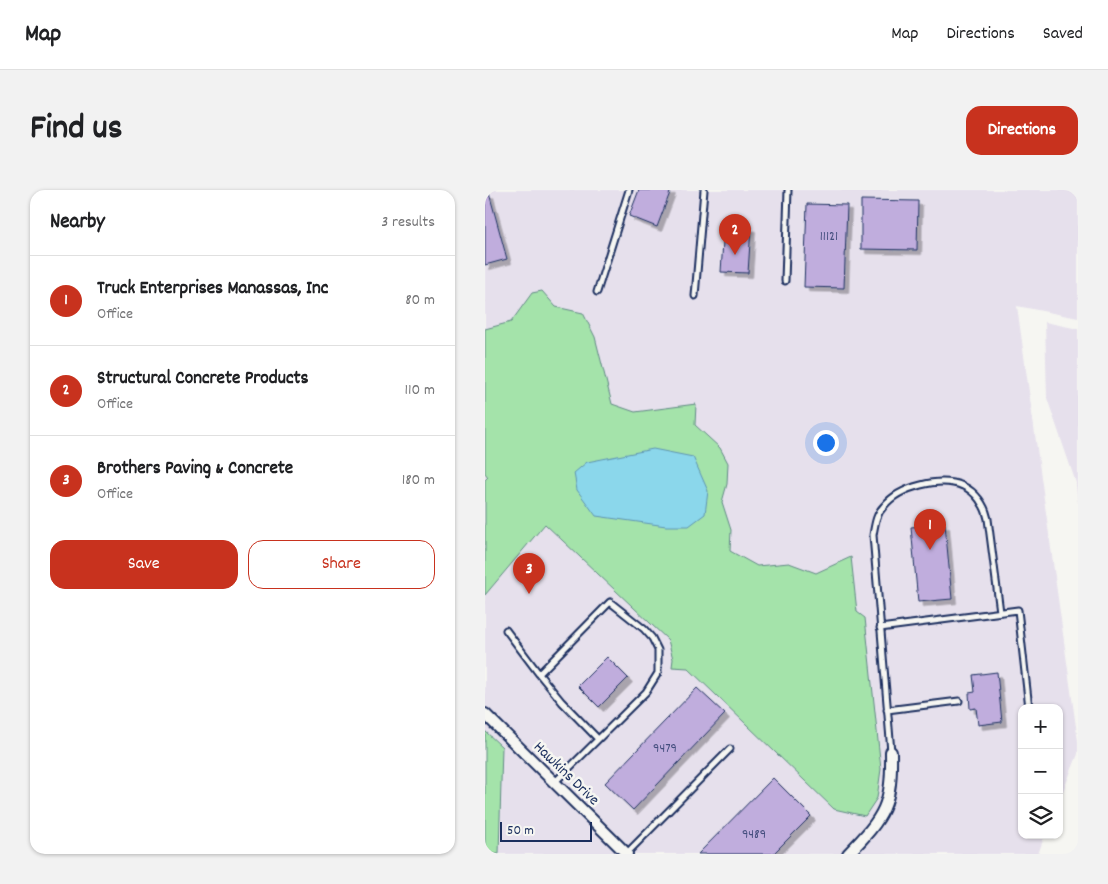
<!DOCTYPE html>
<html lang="en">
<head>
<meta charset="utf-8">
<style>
	body { margin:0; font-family:Dekko,sans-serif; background:#f2f2f2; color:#202124 }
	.controls { position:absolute; right:15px; bottom:15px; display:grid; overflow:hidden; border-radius:10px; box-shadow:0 1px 4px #0004 }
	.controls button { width:45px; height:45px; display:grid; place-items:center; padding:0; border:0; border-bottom:1px solid #e0e0e0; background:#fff; color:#202124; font:25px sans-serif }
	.scale { position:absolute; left:15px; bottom:12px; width:92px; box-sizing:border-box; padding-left:5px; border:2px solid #1b2f5e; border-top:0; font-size:14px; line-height:18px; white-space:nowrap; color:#1b2f5e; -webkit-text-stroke:4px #f6f6f2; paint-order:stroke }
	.you { position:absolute; left:340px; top:252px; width:18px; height:18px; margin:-12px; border:4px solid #fff; border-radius:50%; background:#1a73e8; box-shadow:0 0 0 8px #1a73e833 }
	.badge { display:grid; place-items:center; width:32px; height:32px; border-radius:50%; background:#c8321e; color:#fff; font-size:16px; font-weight:700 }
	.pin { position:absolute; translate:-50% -41px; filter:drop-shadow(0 1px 2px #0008) }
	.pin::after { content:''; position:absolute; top:26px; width:18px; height:15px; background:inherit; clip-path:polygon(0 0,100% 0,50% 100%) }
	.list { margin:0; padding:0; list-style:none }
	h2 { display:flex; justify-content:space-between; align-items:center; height:65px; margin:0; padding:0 20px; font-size:21px }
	h2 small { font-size:16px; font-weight:400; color:#757577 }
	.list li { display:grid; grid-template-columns:32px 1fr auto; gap:15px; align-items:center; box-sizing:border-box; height:90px; padding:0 20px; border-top:1px solid #e0e0e0 }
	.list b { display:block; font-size:19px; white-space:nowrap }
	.list p { margin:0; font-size:16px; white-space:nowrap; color:#757577 }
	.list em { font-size:16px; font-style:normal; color:#757577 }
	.actions { display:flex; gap:10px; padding:15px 20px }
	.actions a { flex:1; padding:11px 0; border:1px solid #c8321e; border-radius:15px; text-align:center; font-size:18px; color:#c8321e }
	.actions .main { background:#c8321e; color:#fff }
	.icon { flex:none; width:28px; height:28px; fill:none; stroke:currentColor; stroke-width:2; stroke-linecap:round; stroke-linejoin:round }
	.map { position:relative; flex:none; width:593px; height:664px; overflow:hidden; border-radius:15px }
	header { display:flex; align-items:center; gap:30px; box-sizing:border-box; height:70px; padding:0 25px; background:#fff; border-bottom:1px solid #e0e0e0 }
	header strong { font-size:24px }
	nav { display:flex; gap:28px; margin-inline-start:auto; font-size:18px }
	.intro { display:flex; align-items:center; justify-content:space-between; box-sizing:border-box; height:120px; padding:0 30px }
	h1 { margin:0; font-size:35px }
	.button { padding:12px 22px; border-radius:15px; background:#c8321e; color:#fff; font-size:18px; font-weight:700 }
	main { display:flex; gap:30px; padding:0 30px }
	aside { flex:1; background:#fff; border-radius:15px; box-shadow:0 1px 4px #0004 }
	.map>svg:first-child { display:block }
</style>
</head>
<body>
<header>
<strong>Map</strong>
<nav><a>Map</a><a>Directions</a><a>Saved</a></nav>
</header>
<div class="intro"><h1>Find us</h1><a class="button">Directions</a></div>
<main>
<aside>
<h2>Nearby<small>3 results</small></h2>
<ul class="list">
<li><span class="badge">1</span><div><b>Truck Enterprises Manassas, Inc</b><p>Office</p></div><em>80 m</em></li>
<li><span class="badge">2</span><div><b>Structural Concrete Products</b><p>Office</p></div><em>110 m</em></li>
<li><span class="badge">3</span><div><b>Brothers Paving &amp; Concrete</b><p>Office</p></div><em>180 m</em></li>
</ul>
<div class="actions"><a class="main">Save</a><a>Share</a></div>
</aside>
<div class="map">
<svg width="593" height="664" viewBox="0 0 593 664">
	<defs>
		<filter id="shadow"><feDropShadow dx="4.5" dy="4.5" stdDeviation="0" flood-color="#0004"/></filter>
	</defs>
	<rect width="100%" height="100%" fill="#f6f6f2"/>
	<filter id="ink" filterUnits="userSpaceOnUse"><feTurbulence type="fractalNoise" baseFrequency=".02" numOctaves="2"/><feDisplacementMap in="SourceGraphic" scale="10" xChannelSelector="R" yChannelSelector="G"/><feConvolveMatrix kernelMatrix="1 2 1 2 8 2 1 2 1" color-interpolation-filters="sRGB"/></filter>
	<g filter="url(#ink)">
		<!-- built -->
		<path fill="#e6e0ec" d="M0,0h593v128l-61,-12 61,435v13l-19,47v-93h-37v127h23l-7,19h-553z
			M560,132l33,7v175l-2,-21 -29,-85z"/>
		<!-- green -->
		<path fill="#a4e3aa" stroke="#608984" d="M57,101l14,16 27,6 12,24 17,67 23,8 61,-8 -1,21 25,23 8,15 -1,21 -5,18 9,28 -1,21 27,15 32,-3 27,10 35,-16 6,55 8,6 16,151 -4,29 -12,18 -31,-7 -146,-141 -16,-1 1,-8 -5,-19 -123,-116 -60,71v-115l3,-3 -3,-4v-144l26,-7 21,-29z
			M0,541l17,16 -3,107h-14z"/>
		<!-- water -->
		<path fill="#8bd7eb" stroke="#5e94b3" d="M168,259l40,8 15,34 -3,23 -16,12h-23l-70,-10 -19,-26 -3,-17 13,-11z"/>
		<!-- building -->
		<path fill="#c0addd" stroke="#1b2f5e" filter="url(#shadow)" d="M154,0h32l-14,37 -28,-11z
			M4,3l18,66 -22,6v-71z
			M376,10l57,1 -1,49 -56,-1z
			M322,14l40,1 -3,83 -40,-1z
			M239,36l27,1 -3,46 -27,-1z
			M460,334l7,75 -34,3 -7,-75z
			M122,467l21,21 -29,29 -21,-21z
			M512,482l5,50 -24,3 -2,-17 -6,1 -1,-16 6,-1 -2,-17z
			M212,498l28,26 -92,96 -28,-27z
			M288,588l38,38 -38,38h-75z"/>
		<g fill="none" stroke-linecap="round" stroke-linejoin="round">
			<defs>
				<path id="service" d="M300,91l3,-91
					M112,102l32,-102
					M210,106l9,-106
					M395,438l138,-18 11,98
					M21,440l33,44
					M402,520l72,-9
					M406,562l-18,-217c2,-11 3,-21 11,-29 15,-19 56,-30 79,-20 13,6 22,19 25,33l12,93
					M69,593l92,-91 12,-19v-23l-6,-12 -8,-9 -34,-27 -71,72 23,28 36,37
					M142,663l103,-104"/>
				<path id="minor" d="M0,524l142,140
					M363,664c37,-38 44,-49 43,-102"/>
			</defs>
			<!-- service casing -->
			<use href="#service" stroke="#1b2f5e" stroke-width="9"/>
			<!-- minor casing -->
			<use href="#minor" stroke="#1b2f5e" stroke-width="14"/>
			<!-- service -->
			<use href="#service" stroke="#f6f6f2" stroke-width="5"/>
			<!-- minor -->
			<use href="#minor" stroke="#f6f6f2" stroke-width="10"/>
		</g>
	</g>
	<g text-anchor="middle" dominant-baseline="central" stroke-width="5" stroke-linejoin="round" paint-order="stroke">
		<!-- number labels -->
		<g font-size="14" fill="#444e7e">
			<text x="344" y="47">11121</text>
			<text x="180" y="559">9479</text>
			<text x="269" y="645">9489</text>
		</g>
		<!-- street labels -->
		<g font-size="16" fill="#1b2f5e" stroke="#f6f6f2">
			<text transform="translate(81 584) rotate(44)">Hawkins Drive</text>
		</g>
	</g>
</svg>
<div class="controls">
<button>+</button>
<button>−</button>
<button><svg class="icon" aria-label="layers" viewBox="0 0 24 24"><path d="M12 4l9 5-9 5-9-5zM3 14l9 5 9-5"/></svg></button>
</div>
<div class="scale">50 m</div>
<div class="you"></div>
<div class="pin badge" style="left:445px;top:360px">1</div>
<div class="pin badge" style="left:250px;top:65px">2</div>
<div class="pin badge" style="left:44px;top:404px">3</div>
</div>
</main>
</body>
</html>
